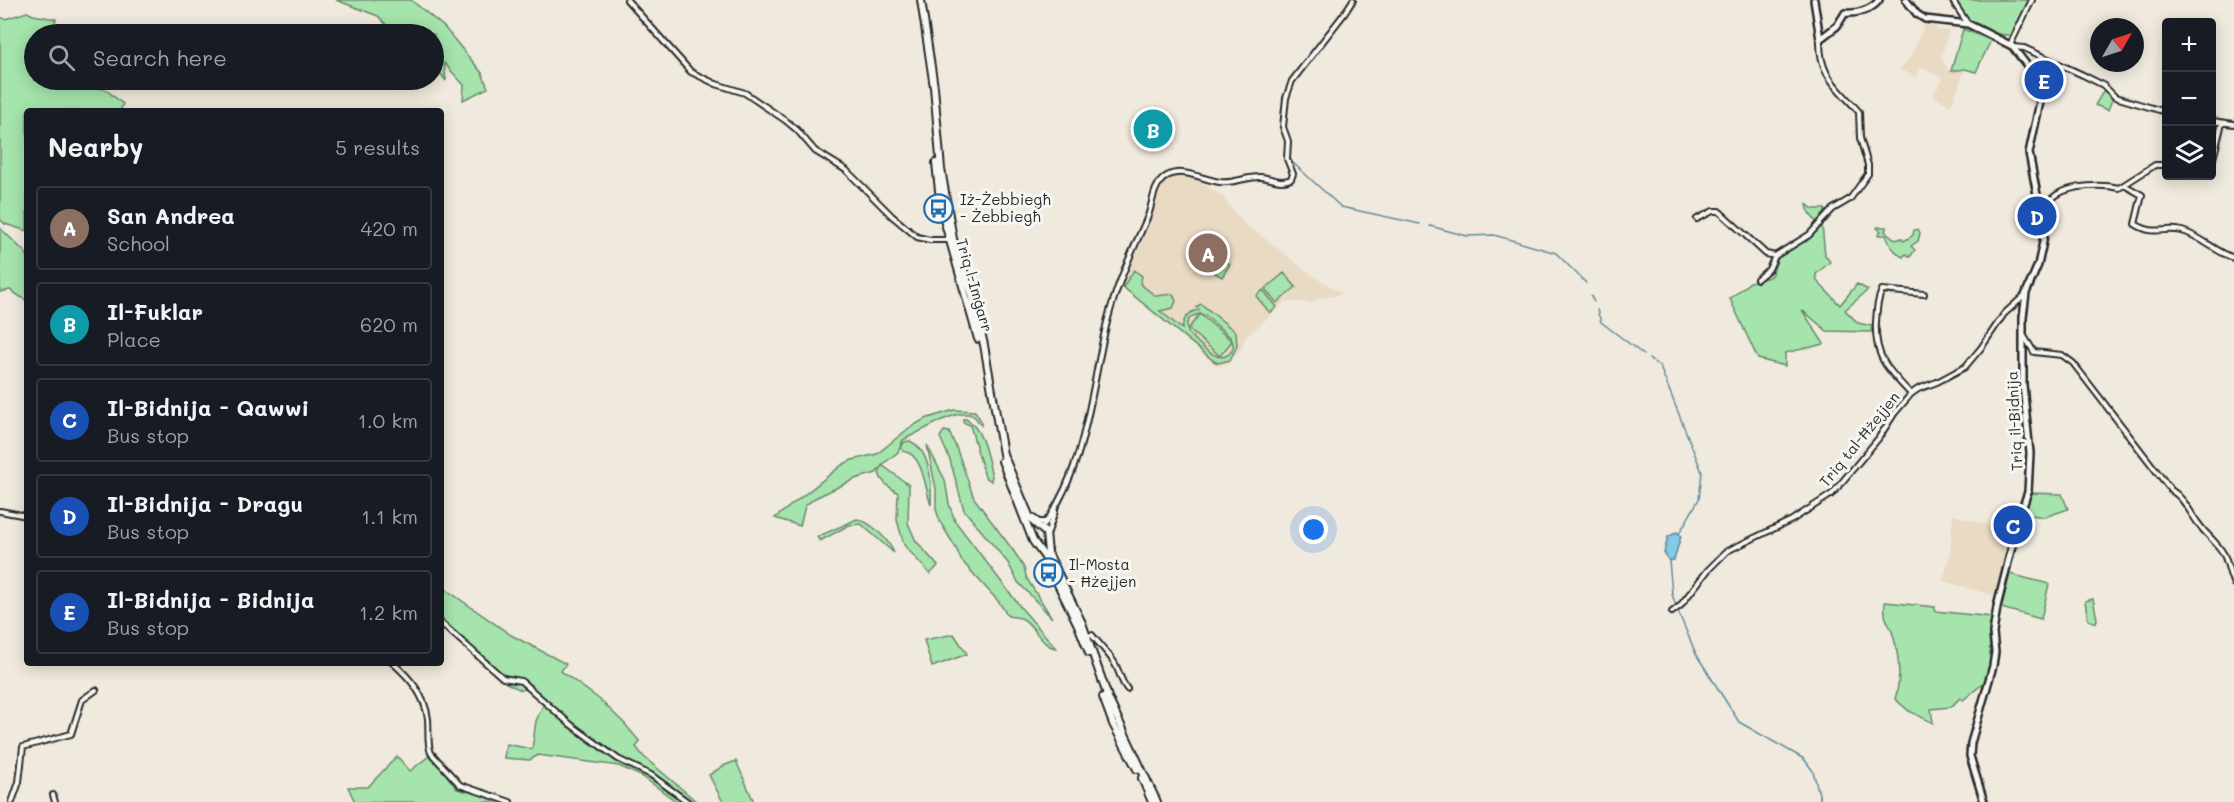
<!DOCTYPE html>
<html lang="en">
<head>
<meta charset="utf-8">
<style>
	body { margin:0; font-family:Mali,sans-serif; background:#242831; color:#f1f3f6 }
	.controls { position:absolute; right:18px; top:18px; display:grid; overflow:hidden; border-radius:6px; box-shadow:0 3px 15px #0003 }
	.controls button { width:54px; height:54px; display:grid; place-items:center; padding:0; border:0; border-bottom:2px solid #363941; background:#171b24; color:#f1f3f6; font:30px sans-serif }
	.compass { position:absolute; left:2090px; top:18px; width:54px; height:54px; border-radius:50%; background:#171b24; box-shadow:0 3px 15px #0003; rotate:51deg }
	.you { position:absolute; left:1314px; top:530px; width:21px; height:21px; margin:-15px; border:4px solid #fff; border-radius:50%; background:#1a73e8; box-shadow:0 0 0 9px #1a73e833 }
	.badge { display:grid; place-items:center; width:39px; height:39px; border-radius:50%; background:#8c9099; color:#fff; font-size:20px; font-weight:700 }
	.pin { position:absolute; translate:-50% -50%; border:3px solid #fff; box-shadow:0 2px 6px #0006 }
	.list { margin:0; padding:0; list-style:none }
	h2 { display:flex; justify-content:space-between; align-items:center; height:78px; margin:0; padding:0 24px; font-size:26px }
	h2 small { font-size:20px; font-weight:400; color:#9ea1a6 }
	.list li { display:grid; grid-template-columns:39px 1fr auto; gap:18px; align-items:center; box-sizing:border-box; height:84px; margin:0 12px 12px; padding:0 12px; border:2px solid #363941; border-radius:6px }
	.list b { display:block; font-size:22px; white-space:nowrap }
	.list p { margin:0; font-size:20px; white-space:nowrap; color:#9ea1a6 }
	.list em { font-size:20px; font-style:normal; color:#9ea1a6 }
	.icon { flex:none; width:33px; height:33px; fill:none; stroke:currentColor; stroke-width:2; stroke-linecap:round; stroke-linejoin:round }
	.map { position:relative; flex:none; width:2234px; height:802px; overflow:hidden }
	.search { position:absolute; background:#171b24; box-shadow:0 3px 15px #0003; left:24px; top:24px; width:420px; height:66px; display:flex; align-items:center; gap:15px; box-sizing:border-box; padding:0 21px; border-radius:33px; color:#9ea1a6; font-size:22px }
	.panel { position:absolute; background:#171b24; box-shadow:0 3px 15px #0003; left:24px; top:108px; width:420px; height:558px; border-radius:6px }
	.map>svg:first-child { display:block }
</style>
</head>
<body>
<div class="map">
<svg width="2234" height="802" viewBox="0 0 2234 802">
	<rect width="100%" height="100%" fill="#f0e9dd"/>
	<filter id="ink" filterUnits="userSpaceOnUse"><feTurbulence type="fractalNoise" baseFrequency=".0167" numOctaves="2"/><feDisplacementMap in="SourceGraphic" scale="12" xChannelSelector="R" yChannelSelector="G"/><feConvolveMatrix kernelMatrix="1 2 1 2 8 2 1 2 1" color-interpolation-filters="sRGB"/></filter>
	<g filter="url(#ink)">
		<!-- built -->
		<path fill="#e9dac4" d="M1926,21l8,3 4,6h11l-8,29 8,12 16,-2 -14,37 -18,-11 10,-16 -23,-12 -4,11 -16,-9 11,-13z
			M1178,176l17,2 26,17 24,30 10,6 57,44 31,19 -26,5 -6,4 -25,-2 -42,38 -1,7 -13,17 -13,3 -97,-81 43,-105z
			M1953,515l58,16 -15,65 -53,-15 7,-27z"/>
		<!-- green -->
		<path fill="#a5e4ac" stroke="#68886c" stroke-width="1.5" fill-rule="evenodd" d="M336,0h75l33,27 38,46 6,15 -25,12 1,-15 -20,-22 2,18 -12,-17v-30h-39l-17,-18z
			M1954,0h75l-17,35c-11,1 -38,-6 -45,-15 -5,-6 -9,-13 -13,-20z
			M27,12l6,3 23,4 -4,15h-18v46l49,1 8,6 14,2 18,15 -3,7h-93v120l-22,-7 -5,-5v-202l5,2z
			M1963,29l28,11 -15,32 -11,-3 -14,2z
			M2104,90l9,7 -5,13 -13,-5z
			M1807,204l6,5h12v2h4l-11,13 -9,-11z
			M1822,225l3,30 5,7 -14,12 1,7 23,24 17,-21 11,6 -23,20 13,13 14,3 -1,6 -44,-1 -25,-21 22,34 -39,9v13l-27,-7 -28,-60 20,-17 19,-5 3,-3 7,-19 25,-14 2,1z
			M1878,227h9l-2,4 11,9 5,-2 3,3 9,-6 1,-5 4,-1 2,4 -2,8 -7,5 4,4 -5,7 -4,-3 -3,3 -2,-1 -10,-9 -5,-12h-8l3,-4 -4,-3z
			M0,228l27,26v47l-17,-11 -10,2z
			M1203,249l27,15 -8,13 -26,-15z
			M1134,270l8,6 -2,8 16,12 17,-2 3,7 -3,7 -13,3 22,18c1,-9 6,-18 17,-19l-3,-3 5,-3 35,28 1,14 -7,14 -12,3 -4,-2 -91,-74zM1200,314l-12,15 32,27 12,-15 -31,-26h4l26,23c2,5 4,9 0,14 -13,15 -33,-10 -42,-18 -6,-11 0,-18 11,-20z
			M1284,273l12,14 -19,16 -12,-14z
			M1263,290l14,17 -7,6 -14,-17z
			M954,410l21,1 6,10v4l-7,-9 -5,-2h-11l-16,6 -39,20 -5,12 -16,13 27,20 -1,38 8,18 22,25 -8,8 -26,-29 -7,-25 1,-27c-8,-6 -15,-8 -19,-20l3,-7 -6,7 -21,6 -40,19 -10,8 -5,20 -25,-8 67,-53 10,-5 25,-6 32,-26 16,-9z
			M966,419c18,11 21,39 26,57l-1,5 -6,-4 -15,-52 -7,-3v-3z
			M944,431l5,1 7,15 18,51 41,55 9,15 3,11 25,39 -34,-36 -10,-19 -44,-53 -14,-50 -10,-23z
			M910,441c21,10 22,44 21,64 -6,-15 -7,-51 -28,-54l-2,-3 3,-6z
			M927,445l18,35 4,24 6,17 67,88 34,39c-15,-2 -21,-22 -33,-29 -4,-2 -11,-2 -15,-3l-10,-15 -37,-41 -5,-12 -16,-26 -4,-13v-20z
			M2030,493l32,1 6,15 -23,8 -21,-3z
			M857,519c14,3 32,21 37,34l-33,-29 -12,1 -29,16 -3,-4z
			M2010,574l39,10 -8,35 -40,-11z
			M441,586l70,49 55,29 -5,7 38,28 25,24 16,19 -4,5 8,10 53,45h-20l-34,-25 -24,-11 -81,-11 -8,5 -26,-2 2,-14 26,5 4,-28 8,-18 -18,-14 -5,1 -15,-7 2,-3h-6l-61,-54z
			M2093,599l4,20 -1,4 -8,-3 -3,-19z
			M1885,602l50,5v4l57,6c-8,18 5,49 -7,64 -6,7 -15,13 -22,19l-3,-2 -9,9 -20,2 2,14 -24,-12 -14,-12c6,-19 4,-42 -1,-61 -4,-18 -11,-14 -9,-36z
			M954,634l13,20 -35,13 -8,-27z
			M397,756l13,15 19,-15 10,9 18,24 34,8 9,5h-145l-7,-15h20z
			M736,761l18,41h-31l-14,-27 14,-9z"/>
		<!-- water -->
		<path fill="#84c9e6" stroke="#608a9b" stroke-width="1.5" d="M1677,532l4,4 -7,24 -5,1 -5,-8 4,-16z"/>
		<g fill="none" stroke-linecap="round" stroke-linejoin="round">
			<!-- stream -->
			<path stroke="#608a9b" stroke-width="1.5" d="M1292,162l49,45 79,17
				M1430,226l37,10 27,-1 62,18 30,30
				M1591,296l3,6
				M1597,310l4,12 43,33
				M1649,359l11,8 42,105 -3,27 -20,35
				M1669,561l3,33 5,15 19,45 43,68 65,37 9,12 8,31"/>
			<defs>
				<path id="minor" d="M627,0l64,72 25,12 29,9 40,27 12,10 18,21 31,19 46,46 25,21 13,3h19
					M1952,0l16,24
					M2010,45l22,-45
					M2013,47l11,1 59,27 20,10 12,12 51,15
					M2212,121l22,3
					M2212,163l10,-40
					M2124,185l18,10 -7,29c21,13 28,2 47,7 19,5 33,21 52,27
					M2040,211c6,-6 11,-13 18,-17 15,-9 45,-10 61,-6l36,-23h11
					M1697,219l16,-8h6l47,43 9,2
					M1757,279l12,-10 6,-13 34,-21 24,-26 17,-10 18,-25v-9l-8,-27 -1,-26c-22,-26 -40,-35 -39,-73
					M2024,336l10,16 28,3 11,8 98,127c13,8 18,21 27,33 7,11 18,18 25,30 5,9 6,21 11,31
					M1911,394c-23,-24 -37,-37 -35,-72 1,-13 1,-20 6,-32l42,4
					M0,511l27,5
					M1032,517l7,5h8
					M1041,529c46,-60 49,-137 66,-207 10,-39 25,-70 41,-106 5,-14 5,-32 19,-40 16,-9 36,4 53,6 14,2 27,-6 41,-5 11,1 19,7 30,2l2,-5 -6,-15 1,-18 -5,-14 3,-29 6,-17 52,-67 9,-14
					M1047,535l8,-24
					M1672,612l8,-6 28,-36 19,-19 65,-31 40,-26 46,-55 16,-25 17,-20 7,-5 19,-7 28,-15 16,-19 23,-34 21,-19
					M441,623l62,55 18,3 49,43 48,35 33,16 37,27
					M1087,636l5,-1c7,9 16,18 22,27 6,10 6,18 13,27
					M393,663c17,15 32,32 35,56 1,12 -1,24 3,34l29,32 50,17
					M53,795l2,7
					M12,802l7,-20 4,-35 48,-13 11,-34 14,-10"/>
				<path id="tertiary" d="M1814,0l6,39 17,-13 8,-13c12,1 27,-3 34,-13
					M1906,0l11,14 8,5 43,5 44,22 27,35 1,21 -11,51 15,78 -1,11 -5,23 -12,28 -3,24v68l7,68 -2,39 -9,26 -22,89 -4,26 2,19 -2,14 -22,77 -1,13 14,46"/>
				<path id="primary" d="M921,0l13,87 7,82 12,70 19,55 12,51 19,109 28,66 15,13 2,20 34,70 27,77 48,102
					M936,163l5,46 37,130
					M1002,461l31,80 11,15 34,69 11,28
					M1103,697l10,27 24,45
					M1142,778l10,24"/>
			</defs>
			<!-- minor casing -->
			<use href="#minor" stroke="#2b2b2b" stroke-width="8"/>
			<!-- tertiary casing -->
			<use href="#tertiary" stroke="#2b2b2b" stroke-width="10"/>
			<!-- primary casing -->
			<use href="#primary" stroke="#2b2b2b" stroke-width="10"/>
			<!-- minor -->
			<use href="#minor" stroke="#f6f6f2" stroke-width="4"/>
			<!-- tertiary -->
			<use href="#tertiary" stroke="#f6f6f2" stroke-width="5"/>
			<!-- primary -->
			<use href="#primary" stroke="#f6f6f2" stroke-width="6"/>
		</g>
	</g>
	<!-- icons -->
	<defs>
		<symbol id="bus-ring" viewBox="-11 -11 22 22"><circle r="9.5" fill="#f6f6f2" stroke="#1f6fb2" stroke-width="1.5"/><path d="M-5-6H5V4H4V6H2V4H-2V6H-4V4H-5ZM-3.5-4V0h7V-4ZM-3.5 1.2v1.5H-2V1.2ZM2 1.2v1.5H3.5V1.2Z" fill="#1f6fb2"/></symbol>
	</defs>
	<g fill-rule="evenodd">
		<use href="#bus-ring" x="922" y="192" width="33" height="33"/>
		<use href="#bus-ring" x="1032" y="556" width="33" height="33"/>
	</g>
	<g text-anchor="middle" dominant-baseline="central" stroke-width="6" stroke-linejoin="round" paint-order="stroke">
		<!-- poi labels -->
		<g font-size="15" fill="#2b2b2b" stroke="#f6f6f2" text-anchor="start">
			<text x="960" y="199">Iż-Żebbiegħ<tspan x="960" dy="17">- Żebbiegħ</tspan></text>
			<text x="1069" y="564">Il-Mosta<tspan x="1069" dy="17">- Ħżejjen</tspan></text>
		</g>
		<!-- street labels -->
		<g font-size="15" fill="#2b2b2b" stroke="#f6f6f2">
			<text transform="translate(975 285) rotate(74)">Triq l-Imġarr</text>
			<text transform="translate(2014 421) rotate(-93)">Triq il-Bidnija</text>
			<text transform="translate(1859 439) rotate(-51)">Triq tal-Ħżejjen</text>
		</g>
	</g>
</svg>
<div class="controls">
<button>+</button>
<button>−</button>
<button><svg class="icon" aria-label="layers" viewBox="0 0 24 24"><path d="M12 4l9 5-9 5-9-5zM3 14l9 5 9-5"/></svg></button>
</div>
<svg class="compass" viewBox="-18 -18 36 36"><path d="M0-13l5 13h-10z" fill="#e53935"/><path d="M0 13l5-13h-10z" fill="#9ea1a6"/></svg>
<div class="you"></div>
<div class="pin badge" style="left:1208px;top:253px;background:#8d6e63">A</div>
<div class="pin badge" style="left:1153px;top:129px;background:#0f9aa8">B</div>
<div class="pin badge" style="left:2013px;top:525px;background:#1a4fb4">C</div>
<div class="pin badge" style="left:2037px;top:216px;background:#1a4fb4">D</div>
<div class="pin badge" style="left:2044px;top:80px;background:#1a4fb4">E</div>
<div class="search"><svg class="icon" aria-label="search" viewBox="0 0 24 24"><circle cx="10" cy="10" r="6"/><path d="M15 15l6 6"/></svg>Search here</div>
<section class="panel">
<h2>Nearby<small>5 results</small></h2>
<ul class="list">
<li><span class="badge" style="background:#8d6e63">A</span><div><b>San Andrea</b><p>School</p></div><em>420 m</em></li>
<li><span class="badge" style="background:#0f9aa8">B</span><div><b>Il-Fuklar</b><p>Place</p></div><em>620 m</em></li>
<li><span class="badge" style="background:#1a4fb4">C</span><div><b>Il-Bidnija - Qawwi</b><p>Bus stop</p></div><em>1.0 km</em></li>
<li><span class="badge" style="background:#1a4fb4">D</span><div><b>Il-Bidnija - Dragu</b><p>Bus stop</p></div><em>1.1 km</em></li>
<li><span class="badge" style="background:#1a4fb4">E</span><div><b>Il-Bidnija - Bidnija</b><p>Bus stop</p></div><em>1.2 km</em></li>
</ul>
</section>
</div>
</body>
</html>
